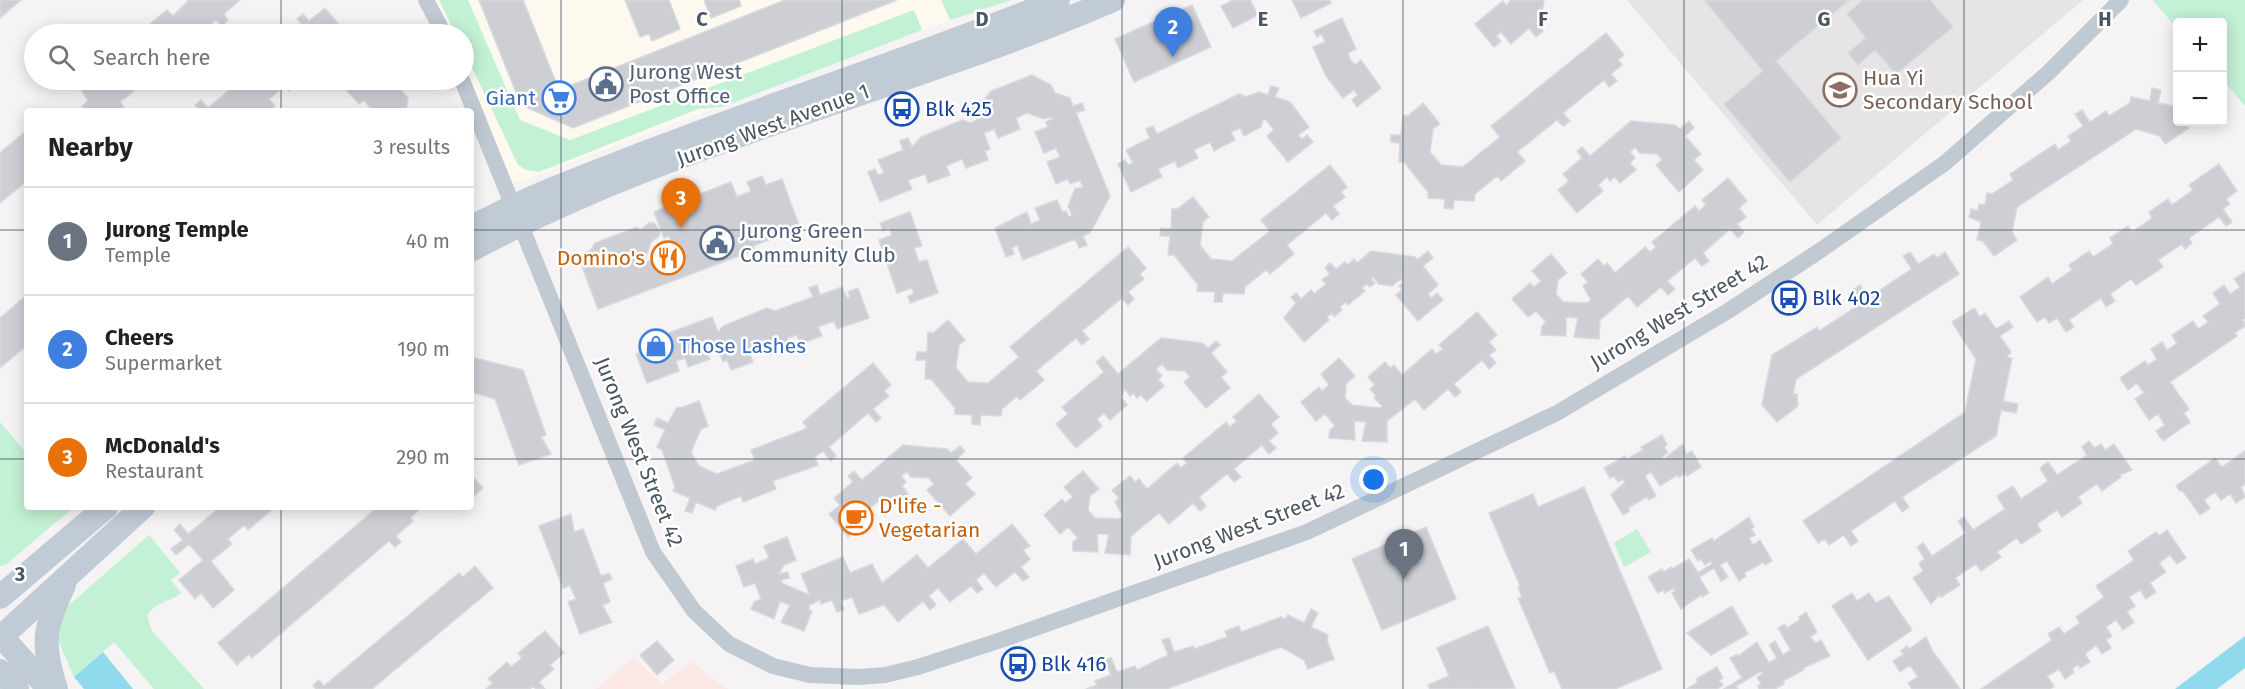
<!DOCTYPE html>
<html lang="en">
<head>
<meta charset="utf-8">
<style>
	body { margin:0; font-family:"Fira Sans",sans-serif; background:#f2f2f2; color:#202124 }
	.controls { position:absolute; right:18px; top:18px; display:grid; overflow:hidden; border-radius:6px; box-shadow:0 3px 15px #0003 }
	.controls button { width:54px; height:54px; display:grid; place-items:center; padding:0; border:0; border-bottom:2px solid #e0e0e0; background:#fff; color:#202124; font:30px sans-serif }
	.you { position:absolute; left:1374px; top:480px; width:21px; height:21px; margin:-15px; border:4px solid #fff; border-radius:50%; background:#1a73e8; box-shadow:0 0 0 9px #1a73e833 }
	.badge { display:grid; place-items:center; width:39px; height:39px; border-radius:50%; background:#1a73e8; color:#fff; font-size:20px; font-weight:700 }
	.pin { position:absolute; translate:-50% -50px; filter:drop-shadow(0 2px 3px #0008) }
	.pin::after { content:''; position:absolute; top:32px; width:21px; height:18px; background:inherit; clip-path:polygon(0 0,100% 0,50% 100%) }
	.list { margin:0; padding:0; list-style:none }
	h2 { display:flex; justify-content:space-between; align-items:center; height:78px; margin:0; padding:0 24px; font-size:26px }
	h2 small { font-size:20px; font-weight:400; color:#757577 }
	.list li { display:grid; grid-template-columns:39px 1fr auto; gap:18px; align-items:center; box-sizing:border-box; height:108px; padding:0 24px; border-top:2px solid #e0e0e0 }
	.list b { display:block; font-size:22px; white-space:nowrap }
	.list p { margin:0; font-size:20px; white-space:nowrap; color:#757577 }
	.list em { font-size:20px; font-style:normal; color:#757577 }
	.icon { flex:none; width:33px; height:33px; fill:none; stroke:currentColor; stroke-width:2; stroke-linecap:round; stroke-linejoin:round }
	.map { position:relative; flex:none; width:2245px; height:689px; overflow:hidden }
	.search { position:absolute; background:#fff; box-shadow:0 3px 15px #0003; left:24px; top:24px; width:450px; height:66px; display:flex; align-items:center; gap:15px; box-sizing:border-box; padding:0 21px; border-radius:33px; color:#757577; font-size:22px }
	.panel { position:absolute; background:#fff; box-shadow:0 3px 15px #0003; left:24px; top:108px; width:450px; height:402px; border-radius:6px }
	.map>svg:first-child { display:block }
</style>
</head>
<body>
<div class="map">
<svg width="2245" height="689" viewBox="0 0 2245 689">
	<rect width="100%" height="100%" fill="#f5f3f3"/>
	<!-- commercial -->
	<path fill="#fdf9ef" d="M430,0h572l-491,185 -47,-109v-42h-19z"/>
	<!-- education -->
	<path fill="#e6e4e5" d="M1627,0h456l-266,225z"/>
	<!-- medical -->
	<path fill="#fce8e6" d="M634,657l28,28 29,-24 28,23 9,5h-132z"/>
	<!-- green -->
	<path fill="#c3f1d5" d="M439,0h29l52,120 50,20 344,-130 8,20 -200,77 -24,2 -159,63 -13,-2 -8,-5 -54,-114v-17h-8z
		M941,0h71l-62,20z
		M2153,0h92v106l-22,-26 -1,-58h-44l-1,7z
		M0,422l27,32v53h47l-67,57 -7,2z
		M1637,529l14,23 -27,15 -10,-24z
		M149,535l31,38 -9,7 10,13c-14,11 -21,6 -34,22l5,16 52,58h-50l-40,-47 -40,35 -18,-42 4,-22z"/>
	<!-- water -->
	<path fill="#90daee" d="M2245,636v32l-28,21h-42z
		M103,652l30,37h-49l-10,-12z"/>
	<!-- building -->
	<path fill="#cdcfd5" stroke="#d7d9de" stroke-width="1.5" d="M0,0h21l-21,18z
		M189,0h51l-16,14 4,6 -6,6 -6,-6 -17,14h-47l3,-2 -6,-7 18,-15 6,6z
		M479,0h44l36,90 226,-90h112l-324,128 -52,-23z
		M625,0h44l11,29 -28,12 -3,-7 -9,3z
		M704,0h35l2,6 -30,12z
		M1233,0h17l8,15 -25,13 -12,-22z
		M1292,0h38l1,3 -30,15z
		M1511,0h33l-3,19 -5,4 7,8 -7,6 -7,-9 -18,16 -10,-12 -5,4 5,5 -7,6 -19,-23 28,-23 3,5z
		M1707,0h142l-73,61 65,77 -51,44 -66,-78 39,-33 -58,-70z
		M1863,0h67l23,27 -57,47 -21,-24 -17,15 -10,-12 18,-15 -19,-24z
		M1192,5l19,42 -77,35 -19,-43z
		M325,8l15,18 -5,4 3,4h-39l7,-5 -9,-10 6,-5 6,7z
		M1342,18l14,31 -8,4 2,6 5,6 6,-5 20,28 -24,19 -5,-7 6,-5 -4,-5 -11,8 -17,-22 -13,-29 12,-5 -3,-8 -5,3 -3,-6z
		M1606,33l18,22 -6,5 4,5 -11,9 6,7 -8,6 -5,-7 -41,33 7,8 -7,5 -6,-6 -40,32 8,9 -24,20 -4,-5 -22,18 -1,7 -20,-1 -1,9 -9,-1 1,-9 -17,-1v-6l-24,-30h-5l1,-19 -9,-1v-7h10l2,-20 5,1 15,-13 17,21 -7,5 -3,23 11,13 22,2 37,-30 -9,-11z
		M1032,75l19,10 4,8 15,5 3,8 9,-3 3,7 -9,3 34,83 -20,37 -7,3 4,9 -8,3 -4,-9 -52,21 -6,-15 -5,3 2,6 -8,3 -11,-29 32,-16 4,12 9,-4 -5,-12 22,-8 5,12 4,-1 3,6 3,-2 -4,-9 7,-17 8,-2 -3,-7 -10,4 -2,-5 -12,5 -9,-22 13,-5 -4,-9 -12,5 -9,-21 13,-5 -2,-5 6,-3 -1,-2 -7,2 -17,-6 -11,5 4,11 -22,9 -4,-9 -10,4 6,16 -5,2 3,9 -22,8 -4,-9 -16,7 4,9 -22,8 -3,-9 -17,6 4,9 -32,13 -12,-30 7,-3 3,6 6,-2 -6,-13 25,-10 -3,-9 8,-3 4,9 9,-10 41,-17 9,3 6,-3 -2,-3 -4,2 -5,-12 19,-8 6,-8z
		M83,80h64l-27,22 5,7 -2,2h-8l-3,-3 -3,3h-23l-4,-5 6,-5 -10,-17z
		M227,80h77l-15,11 -4,-5 -16,13 6,7 -7,5h-67l-6,-6 6,-5 7,8 25,-21z
		M349,80h42l17,18 -2,13h-37l2,-2 -7,-9 -5,4 -16,-18z
		M1271,86l8,2 -4,9 15,5 19,25 -11,8 4,4 5,-4 6,7 -25,20 -21,-26 7,-6 -8,-10 -3,-1 -2,8 -17,9 -4,-8 -9,4 4,8 -21,11 -4,-9 -16,8 4,8 -20,10 -3,-7 -17,8 4,8 -31,15 -13,-28 7,-4 3,5 5,-2 -7,-13 24,-12 -4,-9 7,-3 4,8 82,-40 7,3 13,-5 9,3z
		M2152,88l9,2 -3,13 20,4v15h6l5,6 -24,16 -5,-8 -24,-7 -119,78 -5,25 5,8 -23,16 -11,-15 -6,-1 4,-18 -12,-5 2,-8 7,2 1,-7 6,1 2,-12 5,1 21,-14 -3,-6 45,-30 3,6 13,-9 -3,-5 15,-10 -8,-12 7,-4 8,12 16,-11 3,5 21,-13 1,-6 19,4z
		M1631,121l44,4 5,4 9,-8 5,7 -9,8 16,18 -7,6 9,10 -24,22 -23,-27 6,-5 -5,-6 -17,-1 -5,-6 -5,5 5,6 -5,5 6,7 -16,13 -5,-6 -5,4 -3,-4 -9,8 5,6 -26,22 -19,-23 11,-9 -6,-7 19,-16 -5,-7 5,-4 8,9z
		M27,130v51l-27,22v-50z
		M2219,164l18,27 -11,8 4,5 -7,5 9,13 -6,4 -7,-9 -30,21 3,5 -7,6 -3,-5 -24,16 5,7 -27,18 -5,-6 -21,15 5,7 -9,6 -5,-9 -32,22 5,7 -8,5 -9,-14 -8,5 -4,-6 -8,5 -17,-25 28,-20 4,7 20,-14 -3,-5 20,-14 4,6 20,-13 -3,-6 18,-12 4,6 20,-14 -3,-6 19,-13 4,6 21,-15 -4,-5z
		M1330,165l17,22 -6,5 4,5 -12,9 6,8 -7,6 -6,-7 -39,32 7,9 -24,20 -4,-4 -21,17 -1,7 -21,-1 -1,9h-8l1,-10 -18,-1 1,-6 -24,-30h-6l2,-19h-10l1,-8 10,1 1,-20h5l16,-12 16,20 -6,5 -3,23 11,14 21,2 38,-30 -9,-11z
		M762,176l4,9 16,-6 18,49 -47,18 2,4 -157,59 -20,-53 13,-6 4,-7 42,-16 3,3 9,-7h5l6,8 -1,5 -8,6 -7,21 31,-12 -6,-15 -5,2 -10,-26 77,-30 6,15 14,-6 -4,-9z
		M1728,178l19,23 -8,7 7,9 -9,7 7,8 -6,6 -8,-9 -27,24 6,8 -7,5 -7,-8 -28,23 8,8 -7,6 -7,-8 -24,20 -9,-11 -28,24 -1,19 -25,-2 4,-19 -12,-1v19l-25,-1 1,-9 4,-4 -10,-11 -8,6 -16,-18 18,-16 4,4 7,-6 -9,-10 19,-17 16,19 -9,7 -2,14 7,8 24,1 4,-3 -8,-14 5,-4 -7,-8 17,-15 6,7 3,-3 8,10 30,-26 5,5 6,-5 -4,-5 43,-36 4,5 7,-6 -4,-5z
		M910,212l12,34 -8,2 5,14 8,-2 11,33 -28,10 -2,-7 6,-2 -2,-6 -15,5 -18,-53 13,-5 -3,-7 -6,3 -3,-8z
		M1128,247l18,21 -6,6 4,5 -16,13 6,7 -6,6 -6,-7 -40,33 7,8 -7,6 -6,-7 -40,33 8,9 -24,20 -3,-4 -15,13 -1,7 -20,-1 -1,10 -8,-1v-9l-17,-1v-6l-24,-29h-6l1,-19h-10l1,-8h10l1,-20 5,1 15,-13 17,20 -6,5 -3,23 12,14 20,1 31,-26 -9,-10z
		M1371,251l44,6 2,3 11,-9 5,7 -10,8 15,19 -10,9 3,4 6,-5 6,7 -25,21 -22,-26 6,-5 -3,-4 4,-4 -2,-3 -9,7 -13,-2 -6,-7 -2,2 4,4 -5,4 -3,-3 -5,4 3,3 -17,14 -2,-3 -6,5 2,3 -8,7 -2,-4 -5,4 2,3 -25,22 -20,-24 12,-15 -5,-6 5,-4 5,6 10,-9 3,4 12,-10 -4,-4 8,-6 -5,-6 5,-5 6,6 9,-7 3,3 6,-6 3,4z
		M1910,252l8,12 16,-10 3,4 8,-6 14,22 -163,105 -3,15h4l1,12 -21,16 -15,-17 10,-50 45,-28 2,4 43,-28 -9,-13 7,-5 8,13 44,-29 -9,-13z
		M2245,272v46l-2,1 2,7 -10,7 2,3 -67,46 19,27 -5,4 6,9 -27,19 -7,-10 9,-6 -7,-11 -9,6 -14,-21 9,-6 -7,-10 -9,7 -8,-12 25,-17 3,4 9,-6 -6,-10 11,-7 5,8 10,-7 -5,-8 21,-14 5,8 10,-7 -5,-6 17,-12 -7,-11 11,-8 6,9 10,-7 -6,-8z
		M817,285l3,10 22,-8 5,11 3,-1 -2,-5 10,-4 11,30 -32,11 -3,-8 -16,6 4,9 -22,8 -3,-9 -10,3 4,9 -21,8 -4,-10 -17,6 4,11 -22,8 -4,-10 -4,2 -6,-16 -11,4 4,9 -22,8 -3,-9 -9,3 3,10 -32,12 -11,-29 9,-3 2,5 5,-2 -5,-13 65,-24 6,15 5,-6 44,-18 8,3 38,-14 -4,-9z
		M27,295v50l-27,23v-50z
		M1974,308l6,9 5,-4 11,16 13,-8 4,6 -13,9 11,16 -4,5 5,1 -9,43 15,3 -2,9 -15,-3 -5,26 -94,61 7,10 -7,5 -7,-11 -44,30 7,10 -7,5 -7,-11 -15,10 -4,-6 -7,4 -15,-22 162,-109 11,-53 -24,-37z
		M1477,312l20,23 -8,7 7,8 -7,5 7,8 -7,6 -7,-9 -28,24 7,8 -6,5 -7,-8 -24,21 -9,-11 -28,22v21l-25,-1 4,-19 -12,-1 1,19 -26,-2 1,-8 5,-4 -10,-12 -9,7 -15,-19 18,-15 3,4 7,-6 -8,-11 18,-16 16,18 -9,8 -1,14 7,7 28,3 2,-2 -8,-8 2,-2 -6,-7 5,-4 -7,-8 17,-15 5,6 4,-3 8,10 30,-26 4,5 7,-5 -4,-4z
		M1161,338l41,5 6,5 8,-7 4,4 -9,8 16,19 -6,5 9,11 -24,20 -22,-26 6,-5 -5,-6 -18,-1 -5,-6 -6,5 6,7 -4,3 6,7 -17,15 -6,-6 -4,3 -4,-5 -3,3 -5,-7 -4,8 6,8 -17,15 -6,-7 -7,6 5,7 -26,22 -20,-24 12,-10 -6,-7 42,-35 -8,-10 7,-6 15,18z
		M471,357l52,13 23,65 -5,2 10,17 -32,11 -24,-66 -24,-7z
		M873,363l18,22 -7,6 5,5 -16,13 8,9 -5,4 -8,-9 -39,34 7,9 -5,5 -8,-10 -8,6 3,8 -45,16 3,8 -33,13 -2,-6 -24,10 -2,4 -19,-8 -4,11 -7,-2 5,-13 -17,-7 2,-4 -13,-37 -5,-3 8,-17 -11,-5 3,-7 11,5 9,-16 4,1 18,-7 9,25 -7,3 -10,23 8,14 18,8 38,-14 -4,-10 52,-20 4,-3 -4,-5z
		M1259,394l20,23 -8,7 7,9 -9,8 7,7 -7,6 -7,-9 -28,24 7,8 -7,5 -7,-8 -28,23 7,9 -6,5 -7,-8 -24,21 -10,-11 -28,23 -1,19 -25,-2 4,-19h-12l1,18 -25,-1v-9l5,-4 -10,-11 -8,7 -16,-19 18,-16 3,4 8,-6 -9,-10 19,-16 16,18 -9,7 -2,14 7,8 23,1 5,-3 -8,-14 4,-4 -7,-8 18,-14 5,6 4,-3 8,10 30,-26 4,5 6,-5 -4,-5 43,-36 4,5 7,-6 -4,-4z
		M1662,435l5,10 -3,2 4,6 -6,3 2,3 19,-15 3,10 6,-3 9,16 -14,9 -1,-3 -7,4 -2,-2 -17,11 -9,-14 -6,4 11,20 -7,4 -2,-3 -19,11 2,3 -7,4 -12,-20 14,-13 -2,-3 -5,3 -4,-6 -4,2 -6,-10 21,-12 2,3 16,-9 -2,-3z
		M2089,441l5,7 7,-4 4,6 9,-6 18,26 -12,5 1,2 -19,14 -5,-7 -19,13 4,6 -20,14 -5,-7 -20,14 4,7 -20,13 -4,-6 -20,14 4,5 -20,14 -5,-7 -21,14 5,7 -19,12 -2,-2 -8,9 -18,-26 10,-7 -4,-8 6,-4 -8,-12 6,-4 9,13 34,-23 -8,-12 6,-4 9,13 32,-21 -8,-13 16,-10 8,13 27,-18 -8,-13 8,-6 9,13 30,-20 -5,-8z
		M903,445l44,4 4,4 9,-7 5,5 -9,9 16,18 -7,6 10,10 -25,22 -23,-26 7,-6 -5,-6 -18,-1 -4,-5 -6,4 5,6 -4,4 6,8 -17,13 -5,-6 -5,4 -3,-4 -9,8 5,6 -26,22 -19,-23 11,-9 -6,-7 19,-16 -5,-6 6,-5 8,9z
		M2245,451v33l-4,3 4,10 -9,6 -6,-9 -9,6 -6,-8 -11,8 6,8 -10,7 -18,-25 -2,1 -4,-5 39,-28 7,9z
		M474,478l9,10 -12,11v-18z
		M1584,487l78,182 -47,20h-53l-8,-18 -4,2 -32,-75 4,-1 -4,-10 2,-1 -31,-73 44,-19 5,13z
		M220,507h55l-27,23 -4,-5 -16,14 4,5 -21,17 23,29 -21,18 -12,-15 -6,6 -16,-19 24,-20 -14,-16 -13,11 -5,-6 12,-9 -9,-10 6,-6 8,10z
		M378,507h44l-12,11 3,3 -17,15 5,6 -6,5 -6,-6 -137,117 -3,-4 -12,11 -19,-22z
		M571,514l3,18 9,-3 18,47 8,-3 3,6 -9,4 7,19 -8,3 10,17 -32,12 -12,-32 8,-3 -6,-13 -7,2 -24,-62z
		M1749,517l5,10 -3,2 4,6 -6,3 4,7 7,-5 12,21 -7,4 -1,-3 -20,11 2,3 -7,5 -12,-20 -7,4 8,12 -7,4 -7,-13 -15,9 10,16 -7,4 -1,-2 -20,14 -9,-16 3,-2 -1,-3 -9,5 -2,-3 -5,3 -10,-16 14,-8 2,3 7,-5 1,2 17,-10 9,14 14,-9 -1,-3 -6,4 -4,-6 -3,2 -7,-11 21,-12 2,3z
		M1012,524l18,22 -7,4 7,9 -9,8 8,10 -6,4 -8,-9 -19,15 -12,-14 -8,7 7,9 -6,4 -6,-7 -21,16 -12,-14 -9,8 7,9 -6,5 -7,-9 -25,21 -14,-17 -25,9 -7,-17 -11,4 3,8 -7,3 -5,-12 -11,4 -1,-4 -11,5v5l3,1 -8,20 -23,-9 9,-17 -10,-4 -6,18 -23,-10 3,-7 7,-3 -6,-16 -11,4 -8,-21 17,-7 2,5 14,-6 -5,-12 23,-9 9,23 -12,5 -5,9 9,-2 1,6 -8,2 2,4 27,11 -9,-21 42,-17 7,16 22,-9 10,19 35,-28 11,13 35,-29 13,15z
		M1426,527l30,72 -74,31 -30,-71z
		M2167,530l19,28 -9,6 -7,-9 -11,8 7,9 -16,11 6,9 -10,7 -6,-9 -11,7 6,9 -8,6 7,10 -11,8 -7,-10 -10,7 6,9 -6,4 5,8 -9,6 -6,-9 -11,9 5,8 -10,6 -2,-4 -6,5 2,3 -9,7 -6,-10 -12,7 7,10 -4,3h-69l71,-49 -4,-6 11,-7 5,7 16,-11 -4,-6 28,-20 -8,-11 38,-26 -6,-9 28,-19 3,4z
		M475,566l18,22 -121,101h-56l-3,-4 6,-5 5,6 135,-113 4,4z
		M1852,593l5,8 12,-8 7,10 13,-7 23,34 -44,30 -36,-54z
		M1732,606l16,28 -37,21 -24,-22z
		M1311,609l7,4 -7,14 17,8 -1,5 7,19 -26,10 -4,-9 -23,-13 -114,42h-81l11,-4 -2,-4 16,-6 -6,-15 6,-2 6,14 18,-6 2,4 31,-15 -6,-15 7,-2 5,14 19,-6 1,3 33,-12 -2,-6 14,-5 2,6 40,-15 4,2 3,-4 16,8z
		M1806,612l11,20 -7,5 6,6 5,-3 9,16 -27,12 1,2 -21,11 1,3 -9,5h-16l-1,-3 3,-2 -4,-7 6,-3 -2,-3 -25,15 2,3h-14l18,-11 -12,-20 7,-4 1,2 19,-14 12,21 8,-5 -8,-13 6,-4 8,14 8,-5 -13,-22 7,-4 2,4 13,-8 -1,-3z
		M1488,626l27,62 -85,1 -2,-4 21,-9 -12,-28z
		M545,631l19,22 -14,12 4,4 -15,13 6,7h-9l-3,-3 -3,3h-44l7,-6 -5,-4 19,-17 4,5 11,-9 -4,-5z
		M1926,637l6,13 28,39h-48l-4,-6 10,-6 -8,-12 -10,7 -7,-11 11,-7 -3,-3 6,-5 2,3z
		M657,641l17,19 -17,15 -17,-20z
		M1717,667l6,11 -4,2 4,5 -6,4h-30l11,-7 -2,-3z"/>
	<g fill="none" stroke-linecap="round" stroke-linejoin="round">
		<!-- street -->
		<path stroke="#c1cad2" stroke-width="16" d="M426,0l18,34
			M462,80l191,472 41,59 35,33 44,22 37,9 49,2 26,-2 33,-8 83,-27 306,-108 250,-119 171,-102 90,-59 127,-89 103,-90 73,-73"/>
		<!-- secondary -->
		<path stroke="#c1cbd6" stroke-width="24" d="M471,228c57,-32 118,-53 179,-77 135,-52 274,-96 408,-151
			M471,250c203,-110 431,-159 642,-250
			M0,597l106,-90
			M0,635l49,54
			M0,638l143,-131
			M0,671l17,18
			M56,689c-15,-47 -12,-60 8,-104"/>
	</g>
	<!-- grid -->
	<path fill="none" stroke="#4a5661" stroke-width="1.5" stroke-opacity="0.55" d="M281,0v34M561,0v689M842,0v689M1122,0v689M1403,0v689M1684,0v689M1964,0v689M281,80v31M0,230h27M471,230h1774M0,459h27M471,459h1774M281,507v182"/>
	<!-- icons -->
	<defs>
		<symbol id="civic-ring" viewBox="-11 -11 22 22"><circle r="9.5" fill="#fff" stroke="#5c6f8a" stroke-width="1.5"/><path d="M-.6-6.5H3V-4.5H.6V-3L4-1V1h2V6H-6V1h2V-1L-.6-3ZM-1.2 2.5V6h2.4V2.5Z" fill="#5c6f8a"/></symbol>
		<symbol id="school-ring" viewBox="-11 -11 22 22"><circle r="9.5" fill="#fff" stroke="#8d6e63" stroke-width="1.5"/><path d="M0-5L7-2L0 1L-7-2ZM-4 1L0 2.5L4 1V4Q0 6-4 4Z" fill="#8d6e63"/></symbol>
		<symbol id="supermarket-ring" viewBox="-11 -11 22 22"><circle r="9.5" fill="#fff" stroke="#3f7fe0" stroke-width="1.5"/><path d="M-6-5.5h2.5l.6 2H6L4.5 2H-2.5L-4.4-4H-6ZM-1.5 3.2a1.3 1.3 0 1 0 .1 0ZM3 3.2a1.3 1.3 0 1 0 .1 0Z" fill="#3f7fe0"/></symbol>
		<symbol id="bus-ring" viewBox="-11 -11 22 22"><circle r="9.5" fill="#fff" stroke="#1a4fb4" stroke-width="1.5"/><path d="M-5-6H5V4H4V6H2V4H-2V6H-4V4H-5ZM-3.5-4V0h7V-4ZM-3.5 1.2v1.5H-2V1.2ZM2 1.2v1.5H3.5V1.2Z" fill="#1a4fb4"/></symbol>
		<symbol id="restaurant-ring" viewBox="-11 -11 22 22"><circle r="9.5" fill="#fff" stroke="#e8710a" stroke-width="1.5"/><path d="M-5-6h1v4h1v-4h1v4h1v-4h1v5L-1.5 .5V6h-2V.5L-5-1ZM5-6V6H3V1.5H1.5Q1.5-4 5-6Z" fill="#e8710a"/></symbol>
		<symbol id="shop-ring" viewBox="-11 -11 22 22"><circle r="9.5" fill="#fff" stroke="#3f7fe0" stroke-width="1.5"/><path d="M-5-2.5h2.3a2.7 3.5 0 0 1 5.4 0H5L5.5 6h-11ZM-1.5-2.5h3a1.5 2.3 0 0 0-3 0Z" fill="#3f7fe0"/></symbol>
		<symbol id="cafe-ring" viewBox="-11 -11 22 22"><circle r="9.5" fill="#fff" stroke="#e8710a" stroke-width="1.5"/><path d="M-5.5-4.5H6V0H3Q3 3.5 0 3.5H-2.5Q-5.5 3.5-5.5 0ZM3-3.2v2h1.7v-2ZM-6 4.5H4V6H-6Z" fill="#e8710a"/></symbol>
	</defs>
	<g fill-rule="evenodd">
		<use href="#civic-ring" x="587" y="65" width="38" height="38"/>
		<use href="#school-ring" x="1821" y="71" width="38" height="38"/>
		<use href="#supermarket-ring" x="540" y="79" width="38" height="38"/>
		<use href="#bus-ring" x="883" y="90" width="38" height="38"/>
		<use href="#civic-ring" x="698" y="224" width="38" height="38"/>
		<use href="#restaurant-ring" x="649" y="239" width="38" height="38"/>
		<use href="#bus-ring" x="1770" y="279" width="38" height="38"/>
		<use href="#shop-ring" x="637" y="327" width="38" height="38"/>
		<use href="#cafe-ring" x="837" y="499" width="38" height="38"/>
		<use href="#bus-ring" x="999" y="645" width="38" height="38"/>
	</g>
	<g text-anchor="middle" dominant-baseline="central" stroke-width="5" stroke-linejoin="round" paint-order="stroke">
		<!-- service labels -->
		<g font-size="21" fill="#4e5e75" stroke="#fff" text-anchor="start">
			<text x="629" y="72">Jurong West<tspan x="629" dy="24">Post Office</tspan></text>
			<text x="740" y="231">Jurong Green<tspan x="740" dy="24">Community Club</tspan></text>
		</g>
		<!-- education labels -->
		<g font-size="21" fill="#785e54" stroke="#fff" text-anchor="start">
			<text x="1863" y="78">Hua Yi<tspan x="1863" dy="24">Secondary School</tspan></text>
		</g>
		<!-- shop labels -->
		<g font-size="21" fill="#366cbe" stroke="#fff" text-anchor="end">
			<text x="536" y="98">Giant</text>
			<text x="679" y="346" text-anchor="start">Those Lashes</text>
		</g>
		<!-- transit labels -->
		<g font-size="21" fill="#164399" stroke="#fff" text-anchor="start">
			<text x="925" y="109">Blk 425</text>
			<text x="1812" y="298">Blk 402</text>
			<text x="1041" y="664">Blk 416</text>
		</g>
		<!-- street labels -->
		<g font-size="21" fill="#4a5661" stroke="#fff">
			<text transform="translate(773 125) rotate(-20)">Jurong West Avenue 1</text>
			<text transform="translate(1679 312) rotate(-31)">Jurong West Street 42</text>
			<text transform="translate(639 452) rotate(68)">Jurong West Street 42</text>
			<text transform="translate(1249 526) rotate(-21)">Jurong West Street 42</text>
		</g>
		<!-- food labels -->
		<g font-size="21" fill="#c56008" stroke="#fff" text-anchor="end">
			<text x="645" y="258">Domino's</text>
			<text x="879" y="506" text-anchor="start">D'life -<tspan x="879" dy="24">Vegetarian</tspan></text>
		</g>
	</g>
	<g font-size="20" text-anchor="middle" font-weight="bold" fill="#4a5661" stroke="#fff" stroke-width="5" stroke-linejoin="round" paint-order="stroke">
		<text x="702" y="26">C</text>
		<text x="982" y="26">D</text>
		<text x="1263" y="26">E</text>
		<text x="1543" y="26">F</text>
		<text x="1824" y="26">G</text>
		<text x="2105" y="26">H</text>
		<text x="20" y="581">3</text>
	</g>
</svg>
<div class="controls">
<button>+</button>
<button>−</button>
</div>
<div class="you"></div>
<div class="pin badge" style="left:1404px;top:579px;background:#6b7280">1</div>
<div class="pin badge" style="left:1173px;top:57px;background:#3f7fe0">2</div>
<div class="pin badge" style="left:681px;top:228px;background:#e8710a">3</div>
<div class="search"><svg class="icon" aria-label="search" viewBox="0 0 24 24"><circle cx="10" cy="10" r="6"/><path d="M15 15l6 6"/></svg>Search here</div>
<section class="panel">
<h2>Nearby<small>3 results</small></h2>
<ul class="list">
<li><span class="badge" style="background:#6b7280">1</span><div><b>Jurong Temple</b><p>Temple</p></div><em>40 m</em></li>
<li><span class="badge" style="background:#3f7fe0">2</span><div><b>Cheers</b><p>Supermarket</p></div><em>190 m</em></li>
<li><span class="badge" style="background:#e8710a">3</span><div><b>McDonald's</b><p>Restaurant</p></div><em>290 m</em></li>
</ul>
</section>
</div>
</body>
</html>
